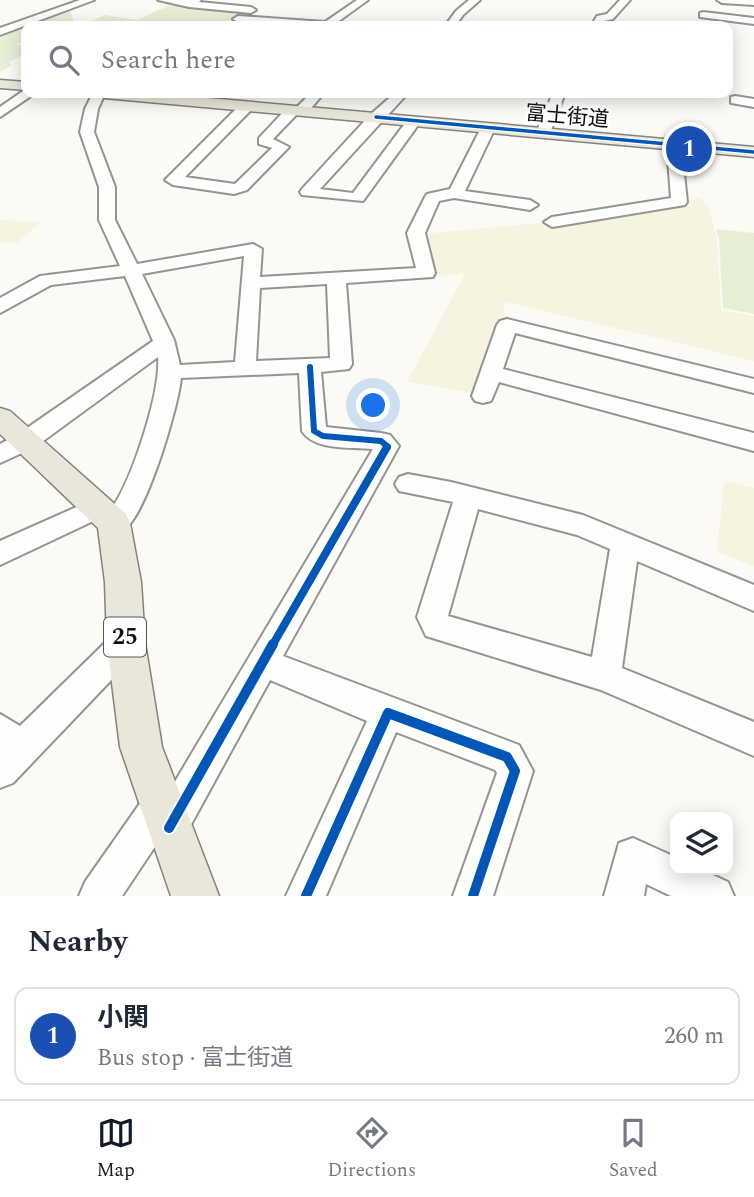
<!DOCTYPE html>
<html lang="en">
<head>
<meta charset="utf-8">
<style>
	body { margin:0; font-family:Spectral,"Noto Sans JP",serif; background:#f2f2f3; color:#1f2937 }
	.controls { position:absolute; right:21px; bottom:21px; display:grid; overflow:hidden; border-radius:14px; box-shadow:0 4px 18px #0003 }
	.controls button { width:63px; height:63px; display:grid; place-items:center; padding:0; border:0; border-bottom:2px solid #e0e1e3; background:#fff; color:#1f2937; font:35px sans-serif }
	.you { position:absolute; left:374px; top:406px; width:24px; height:24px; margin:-18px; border:5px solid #fff; border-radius:50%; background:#1a73e8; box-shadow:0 0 0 10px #1a73e833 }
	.badge { display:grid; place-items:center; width:46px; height:46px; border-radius:50%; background:#111827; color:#fff; font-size:23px; font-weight:700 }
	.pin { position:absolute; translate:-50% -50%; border:4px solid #fff; box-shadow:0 2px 7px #0006 }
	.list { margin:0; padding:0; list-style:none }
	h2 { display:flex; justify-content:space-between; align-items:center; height:91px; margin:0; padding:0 28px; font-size:30px }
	h2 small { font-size:23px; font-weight:400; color:#747a83 }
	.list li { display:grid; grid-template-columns:46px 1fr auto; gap:21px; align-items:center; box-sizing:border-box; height:98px; margin:0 14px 14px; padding:0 14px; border:2px solid #e0e1e3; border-radius:14px }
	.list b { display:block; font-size:26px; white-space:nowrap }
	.list p { margin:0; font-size:23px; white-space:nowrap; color:#747a83 }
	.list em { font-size:23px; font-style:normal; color:#747a83 }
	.icon { flex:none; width:38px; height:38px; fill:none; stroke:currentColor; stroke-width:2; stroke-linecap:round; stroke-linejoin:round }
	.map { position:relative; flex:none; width:754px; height:896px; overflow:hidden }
	.search { position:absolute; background:#fff; box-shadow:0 4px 18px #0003; left:21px; right:21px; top:21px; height:77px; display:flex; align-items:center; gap:18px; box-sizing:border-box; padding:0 24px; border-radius:14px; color:#747a83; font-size:26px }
	.sheet { height:203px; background:#fff }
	nav { display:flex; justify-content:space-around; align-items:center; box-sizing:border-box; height:98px; border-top:2px solid #e0e1e3; background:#fff; font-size:19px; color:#747a83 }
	nav a { display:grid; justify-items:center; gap:4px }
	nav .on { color:#111827 }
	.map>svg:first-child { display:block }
</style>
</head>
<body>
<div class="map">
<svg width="754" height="896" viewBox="0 0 754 896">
	<rect width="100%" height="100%" fill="#fbfaf4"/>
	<!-- farmland -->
	<path fill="#f6f3e1" d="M700,198l9,10 8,31 4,71 33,6v45l-248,-59 -34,91 -65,-11 58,-108 -30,2 -12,-42 181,-17z
		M0,220l38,2 2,1 -23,20 -17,-1z
		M724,481l30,7v78l-37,-14z"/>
	<!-- green -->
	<path fill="#e6efd6" d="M174,3l75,7 -26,16 -70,-5 2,3 -2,2h-62l-2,-3 15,-8 33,5z
		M70,10l4,12 -7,4h-41v15l-11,3 11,2v7l-17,9 3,3 -12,7v-38z
		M716,229l38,4v81l-31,-6 -4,-69z"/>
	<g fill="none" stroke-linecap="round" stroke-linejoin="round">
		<defs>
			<path id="minor" d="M80,0h14l-94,35v-7z
				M158,0h43l-2,2 52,5 5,3 -5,3 -62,-6z
				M357,0h11l-36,26 -94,-4 -5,-3 5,-3 87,6z
				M469,0h11l-17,15 -8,11h-10l11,-15z
				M620,0h10l-17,19 -9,2 -3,5h-10l6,-10 10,-2z
				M717,0h37v5l-32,-2z
				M703,12l51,6v6l-54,-7v-4z
				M26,89v4h7l-2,3 -31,21v-10z
				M93,93h12l-7,16 -4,23 21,55v33l22,44 116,-20 9,5 -2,28 156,-9 -9,-35 18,-36 2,-3 23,-5 31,-61 7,-4 7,4 -30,63 65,9 8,5 -8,5 -76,-12 -15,3 -14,32 10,40 -2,4 -87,6 6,81 -3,5 -28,3 5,55 55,6 9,2 9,11 -116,210 236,89 14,26 -40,125h-40l44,-123 -2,-3 -99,-38 -70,164h-40l81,-175 -97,-41 -88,161 -13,6 -11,-5 -36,54h-43l6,-14 63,-90 13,-5 9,3 203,-341c-20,-2 -59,2 -71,-18l-3,-58 -118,5c-3,30 -34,134 -56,151 -7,5 -13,4 -21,1l-4,-7 4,-7 -104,49v-24l99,-44 9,3 4,8c20,-28 49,-116 46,-151l-123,90 -35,16v-19l17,-9 136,-94 -28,-65 -74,9 -51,28v-15l40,-22 80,-10 -21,-46v-33l-19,-55 5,-23zM244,256l-9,106 -55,3 -6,-25 -32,-66zM327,284l3,74 -74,3 4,-73z
				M311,93h13l-18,21h-9l-24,25 16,8 -42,43 -13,4 -61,-9 -8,-5 77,-77h10v6l-67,68 50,7 37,-36 -13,-4v-6l29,-31h9z
				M395,93h13l-88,96 33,4 56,-75h10l2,3 -58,80 -61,-6 -2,-3 2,-3 69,-75z
				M553,93h12l-15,40 -7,4 -5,-1 -2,-3z
				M735,96l19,3v8l-23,-4v-6z
				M674,141l7,4 6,57 -2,3 -133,22 -8,-5 8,-5 119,-19 -4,-53z
				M507,319l247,60v14l-239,-60 -12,36 251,64v18l-255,-69 -8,19 -8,2 -8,-2 -3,-5 25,-71 3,-4z
				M408,474l43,8 132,33 171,70v26l-117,-50 -15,107 132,54v34l-153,-66 -175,-54 -9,-19 36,-115 -54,-11 -4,-7 4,-7zM478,509l99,26 33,14 -18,108 -144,-41z
				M126,629l11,4 5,10 -5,10 -124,130 -13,5v-74l20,12 95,-93z
				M633,838l42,19v13h27l26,12 6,14h-63l-25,-12 -2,12h-40l15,-53z"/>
			<path id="major" d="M0,80l26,2v8l-26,-2z
				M97,93h55l602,54v10l-650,-59z
				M0,408l10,3 116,103 4,9 11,59 4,61 17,104 57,149h-48l-51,-149 -13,-104 -2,-61 -7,-54 -98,-94z"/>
		</defs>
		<!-- minor casing -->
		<use href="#minor" stroke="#959492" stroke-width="4"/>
		<!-- major casing -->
		<use href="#major" stroke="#82827f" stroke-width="3"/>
		<!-- minor -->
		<use href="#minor" fill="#fefefd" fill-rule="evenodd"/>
		<!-- major -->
		<use href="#major" fill="#ebe6da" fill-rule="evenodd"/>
		<defs>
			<path id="cycleway-far3" d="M376,117l378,35"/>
			<path id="cycleway-far2" d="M310,367l4,64 9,5 58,5 6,5 -1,2"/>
			<path id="cycleway-far1" d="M272,646l115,-199"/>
			<path id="cycleway" d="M169,828l104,-184
				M306,896l82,-183 119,44 8,14 -42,125"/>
		</defs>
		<!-- cycleway-far3 casing -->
		<use href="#cycleway-far3" stroke="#fff" stroke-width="6"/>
		<!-- cycleway-far2 casing -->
		<use href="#cycleway-far2" stroke="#fff" stroke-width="10"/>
		<!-- cycleway-far1 casing -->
		<use href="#cycleway-far1" stroke="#fff" stroke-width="12"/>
		<!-- cycleway casing -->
		<use href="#cycleway" stroke="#fff" stroke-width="14"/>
		<!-- cycleway-far3 -->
		<use href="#cycleway-far3" stroke="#0057b8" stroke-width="3.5"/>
		<!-- cycleway-far2 -->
		<use href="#cycleway-far2" stroke="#0057b8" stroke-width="6"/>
		<!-- cycleway-far1 -->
		<use href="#cycleway-far1" stroke="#0057b8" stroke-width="8"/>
		<!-- cycleway -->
		<use href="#cycleway" stroke="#0057b8" stroke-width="10"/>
	</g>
	<g text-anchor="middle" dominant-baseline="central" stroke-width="7" stroke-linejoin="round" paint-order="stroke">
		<!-- far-street labels -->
		<g font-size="21" fill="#0e0e0e" stroke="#fff">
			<text transform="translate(567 117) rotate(5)">富士街道</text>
		</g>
		<!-- shield labels -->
		<rect fill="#fff" stroke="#565656" stroke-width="2" x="104" y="617.5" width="42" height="39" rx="5"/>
		<g font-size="23" font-weight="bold" fill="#0e0e0e">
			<text x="125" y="637">25</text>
		</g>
	</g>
</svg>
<div class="controls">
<button><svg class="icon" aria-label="layers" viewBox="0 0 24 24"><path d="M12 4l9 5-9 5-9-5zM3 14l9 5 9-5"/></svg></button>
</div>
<div class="you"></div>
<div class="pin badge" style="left:689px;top:149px;background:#1a4fb4">1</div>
<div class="search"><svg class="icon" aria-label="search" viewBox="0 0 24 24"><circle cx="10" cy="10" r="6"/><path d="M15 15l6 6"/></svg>Search here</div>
</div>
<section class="sheet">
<h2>Nearby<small></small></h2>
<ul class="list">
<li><span class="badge" style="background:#1a4fb4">1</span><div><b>小関</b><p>Bus stop · 富士街道</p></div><em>260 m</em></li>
</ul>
</section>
<nav>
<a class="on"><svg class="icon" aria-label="map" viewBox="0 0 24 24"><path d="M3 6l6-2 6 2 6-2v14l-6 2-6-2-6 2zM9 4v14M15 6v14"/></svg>Map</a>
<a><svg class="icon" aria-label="directions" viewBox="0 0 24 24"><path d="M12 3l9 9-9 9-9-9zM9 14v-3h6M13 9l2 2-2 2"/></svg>Directions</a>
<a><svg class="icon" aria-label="saved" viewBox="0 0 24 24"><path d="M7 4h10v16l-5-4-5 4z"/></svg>Saved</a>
</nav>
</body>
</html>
